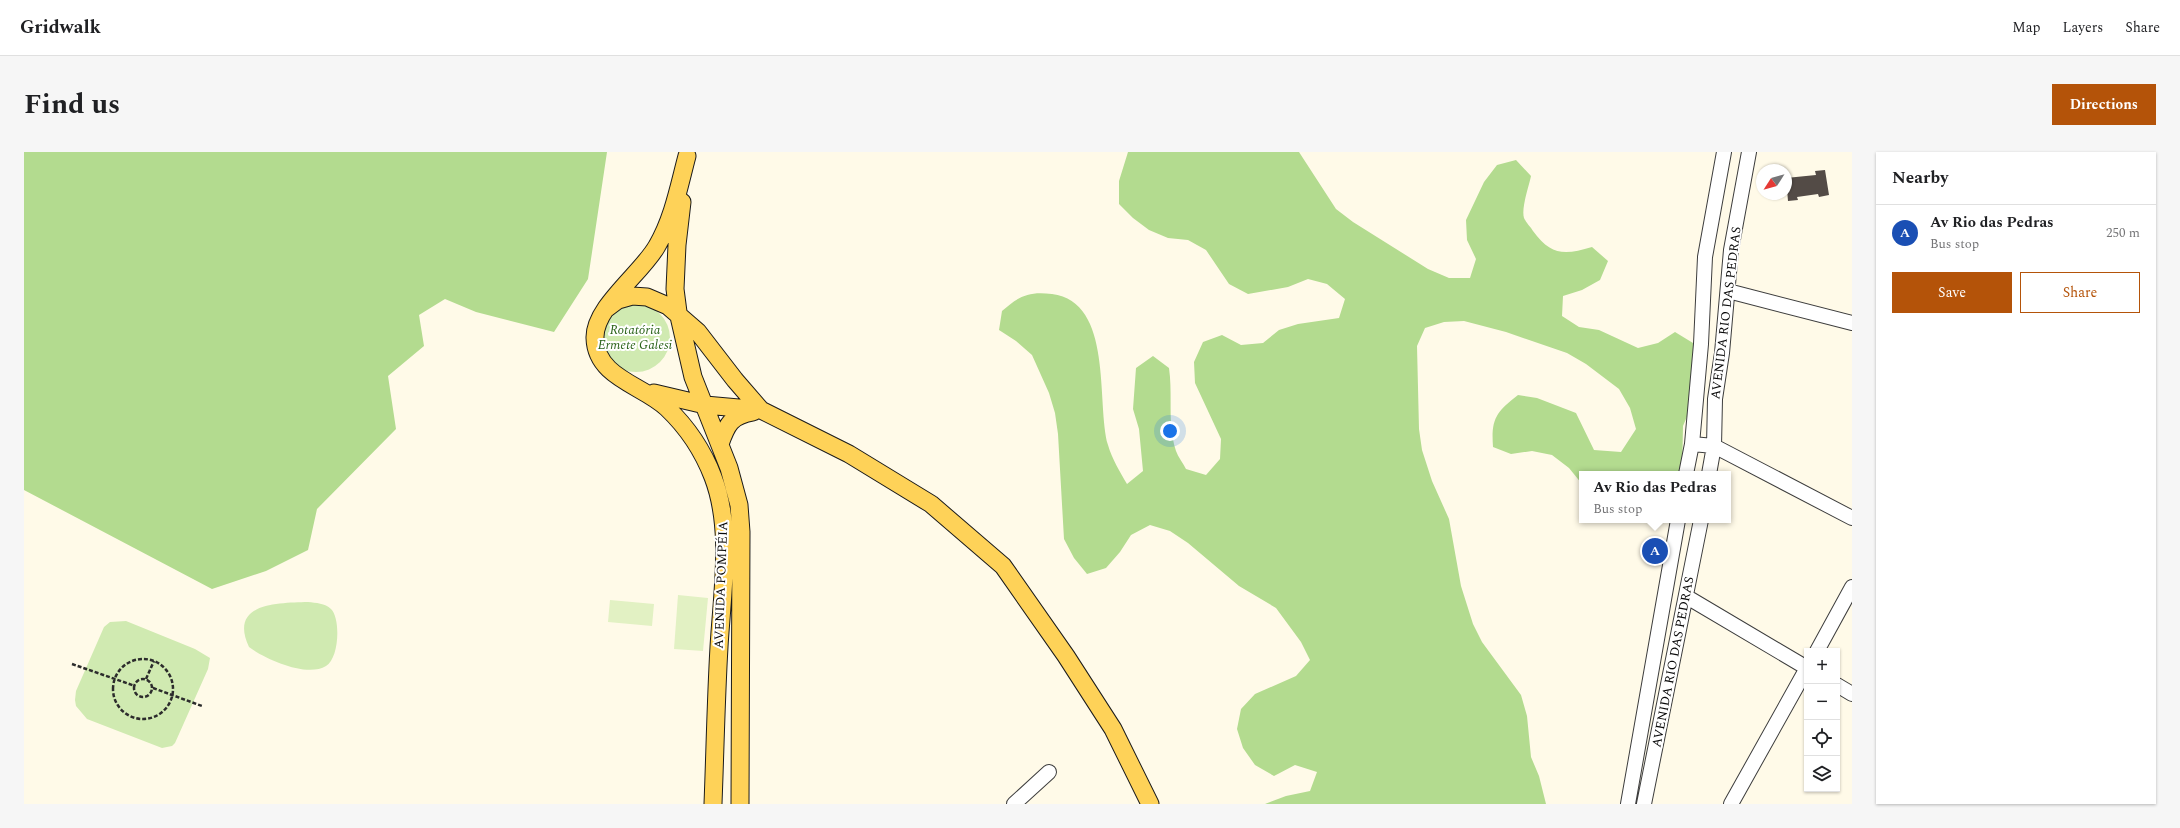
<!DOCTYPE html>
<html lang="en">
<head>
<meta charset="utf-8">
<style>
	body { margin:0; font-family:Spectral,serif; background:#f6f6f6; color:#202124 }
	.controls { position:absolute; right:12px; bottom:12px; display:grid; overflow:hidden; border-radius:0px; box-shadow:0 1px 3px #0004 }
	.controls button { width:36px; height:36px; display:grid; place-items:center; padding:0; border:0; border-bottom:1px solid #e0e0e0; background:#fff; color:#202124; font:20px sans-serif }
	.compass { position:absolute; left:1732px; top:12px; width:36px; height:36px; border-radius:50%; background:#fff; box-shadow:0 1px 3px #0004; rotate:234deg }
	.you { position:absolute; left:1146px; top:279px; width:14px; height:14px; margin:-10px; border:3px solid #fff; border-radius:50%; background:#1a73e8; box-shadow:0 0 0 6px #1a73e833 }
	.badge { display:grid; place-items:center; width:26px; height:26px; border-radius:50%; background:#b45309; color:#fff; font-size:13px; font-weight:700 }
	.pin { position:absolute; translate:-50% -50%; border:2px solid #fff; box-shadow:0 1px 4px #0006 }
	.popup { position:absolute; left:1555px; top:319px; width:152px; height:52px; box-sizing:border-box; display:grid; place-content:center; border-radius:0px; background:#fff; filter:drop-shadow(0 1px 3px #0005); font-size:13px; white-space:nowrap; color:#757577 }
	.popup b { font-size:15px; color:#202124 }
	.popup::after { content:''; position:absolute; left:50%; top:100%; margin-left:-8px; border:8px solid transparent; border-top-color:#fff }
	.list { margin:0; padding:0; list-style:none }
	h2 { display:flex; justify-content:space-between; align-items:center; height:52px; margin:0; padding:0 16px; font-size:17px }
	h2 small { font-size:13px; font-weight:400; color:#757577 }
	.list li { display:grid; grid-template-columns:26px 1fr auto; gap:12px; align-items:center; box-sizing:border-box; height:56px; padding:0 16px; border-top:1px solid #e0e0e0 }
	.list b { display:block; font-size:15px; white-space:nowrap }
	.list p { margin:0; font-size:13px; white-space:nowrap; color:#757577 }
	.list em { font-size:13px; font-style:normal; color:#757577 }
	.actions { display:flex; gap:8px; padding:12px 16px }
	.actions a { flex:1; padding:9px 0; border:1px solid #b45309; border-radius:0px; text-align:center; font-size:14px; color:#b45309 }
	.actions .main { background:#b45309; color:#fff }
	.icon { flex:none; width:22px; height:22px; fill:none; stroke:currentColor; stroke-width:2; stroke-linecap:round; stroke-linejoin:round }
	.map { position:relative; flex:none; width:1828px; height:652px; overflow:hidden; border-radius:0px }
	header { display:flex; align-items:center; gap:24px; box-sizing:border-box; height:56px; padding:0 20px; background:#fff; border-bottom:1px solid #e0e0e0 }
	header strong { font-size:19px }
	nav { display:flex; gap:22px; margin-inline-start:auto; font-size:14px }
	.intro { display:flex; align-items:center; justify-content:space-between; box-sizing:border-box; height:96px; padding:0 24px }
	h1 { margin:0; font-size:28px }
	.button { padding:10px 18px; border-radius:0px; background:#b45309; color:#fff; font-size:14px; font-weight:700 }
	main { display:flex; gap:24px; padding:0 24px }
	aside { flex:1; background:#fff; border-radius:0px; box-shadow:0 1px 3px #0004 }
	.map>svg:first-child { display:block }
</style>
</head>
<body>
<header>
<strong>Gridwalk</strong>
<nav><a>Map</a><a>Layers</a><a>Share</a></nav>
</header>
<div class="intro"><h1>Find us</h1><a class="button">Directions</a></div>
<main>
<div class="map">
<svg width="1828" height="652" viewBox="0 0 1828 652">
	<rect width="100%" height="100%" fill="#fffae8"/>
	<!-- green -->
	<path fill="#d0eab1" d="M578 186a34 34 0 1 1 68 0a34 34 0 1 1-68 0Z
		M284,450c8,1 17,1 23,7 10,10 8,50 -5,57 -19,12 -61,-7 -77,-19 -21,-45 30,-44 59,-45z
		M102,469l69,28 15,9 -2,11 -33,74 -3,3 -10,2 -75,-29 -11,-13 -1,-6 1,-9 28,-64 6,-5z"/>
	<!-- forest -->
	<path fill="#b3db8f" d="M0,0h583l-19,127 -34,53 -78,-20 -31,-13 -26,16 5,31 -36,30 8,53 -79,80 -9,41 -42,21 -54,18 -188,-99z
		M1104,0h171l37,57 17,13 75,47 21,9h21l6,-19 -9,-19 -1,-20 18,-38 13,-17 19,-5 15,16c-2,10 -10,32 -7,42 2,5 7,9 9,13 18,25 32,24 59,16l16,14 -8,19 -18,10 -19,6 -1,20 17,11 20,3 39,18 20,-5 17,-11 18,11 1,22 -3,42 -8,19 -1,48h-100v10l-13,-16 -17,-13 -20,-4 -21,3 -18,-7c-2,-28 3,-35 25,-52l19,3 39,15 18,37 27,2 15,-23 -6,-21 -11,-19 -33,-25 -19,-11 -61,-21 -42,-11 -20,1 -19,6 -8,18 2,83 3,21 10,31 17,38 12,67 12,38 9,18 39,53 6,21 4,41 8,19 7,28h-281l21,-8 24,-5 7,-19 -22,-7 -21,11 -19,-11 -12,-17 -6,-19 4,-20 14,-15 41,-18 14,-16 -9,-18 -25,-34 -37,-22 -51,-43 -18,-12 -20,-6 -19,10 -11,17 -14,16 -19,6 -13,-16 -10,-19 -6,-105 -3,-21 -6,-20 -17,-38 -16,-14 -17,-11 3,-19c17,-15 27,-20 50,-17 62,8 44,109 56,151 4,14 12,27 19,39l16,-13 -4,-42 -6,-20 3,-41 17,-12 16,12c4,28 -2,55 7,83 2,6 7,12 10,18l20,6 14,-16 1,-20 -26,-56 -1,-21 9,-20 19,-7 19,10 22,-2 16,-13 19,-6 41,-6 6,-19 -18,-15 -19,-5 -20,8 -40,7 -19,-10 -23,-34 -18,-10 -20,-2 -19,-8 -16,-12 -14,-14v-23z"/>
	<!-- pitch -->
	<path fill="#e2f1c3" d="M654,443l30,3 -5,53 -29,-2z
		M586,448l44,4 -2,22 -44,-4z"/>
	<!-- building -->
	<path fill="#534b46" d="M1801,18l4,25 -10,2 -1,-3 -21,3 1,3 -10,1 -2,-23 30,-3 -1,-4z"/>
	<g fill="none" stroke-linecap="round" stroke-linejoin="round">
		<defs>
			<path id="minor" d="M1704,139l124,32
				M1668,292l22,2 138,72
				M1662,322l6,-30 9,-100 4,-87 19,-105
				M1685,322l5,-28 1,-47 7,-46 9,-103 18,-98
				M1663,445l120,71
				M1793,499l35,-64
				M1813,533l15,9
				M990,652l35,-32
				M1604,652l50,-284
				M1620,652l57,-284
				M1707,652l76,-136"/>
			<path id="major" d="M663,4c-8,30 -14,63 -30,90 -15,27 -63,61 -62,92 1,40 48,47 72,70 20,19 36,43 46,69 20,52 9,116 6,170 -3,52 -4,105 -6,157
				M658,50l-5,43 -2,44 3,23 15,65 36,91 10,37 2,27 -1,272
				M582,157l12,-9 14,-4 15,1 21,9 30,26 37,48 26,30 88,44 82,50 72,62 63,90 47,73 37,75
				M630,241l51,12 56,5
				M696,292c7,-20 11,-28 33,-32"/>
		</defs>
		<!-- minor casing -->
		<use href="#minor" stroke="#3d3d3d" stroke-width="16"/>
		<!-- major casing -->
		<use href="#major" stroke="#1b1b1b" stroke-width="19"/>
		<!-- path -->
		<path stroke="#2c2c2c" stroke-width="2.5" stroke-dasharray="4 2" stroke-linecap="butt" d="M89 537a30 30 0 1 1 60 0a30 30 0 1 1-60 0Z
			M48,512l63,22
			M110 536a9 9 0 1 1 18 0a9 9 0 1 1-18 0Z
			M122,527l8,-18
			M129,536l49,18"/>
		<!-- minor -->
		<use href="#minor" stroke="#fff" stroke-width="14"/>
		<!-- major -->
		<use href="#major" stroke="#fed258" stroke-width="17"/>
	</g>
	<g text-anchor="middle" dominant-baseline="central" stroke-width="4" stroke-linejoin="round" paint-order="stroke">
		<!-- street labels -->
		<g font-size="13" fill="#0a0a0a" stroke="#fff">
			<text transform="translate(1702 161) rotate(-83)">AVENIDA RIO DAS PEDRAS</text>
			<text transform="translate(697 433) rotate(-88)">AVENIDA POMPÉIA</text>
			<text transform="translate(1649 510) rotate(-79)">AVENIDA RIO DAS PEDRAS</text>
		</g>
		<!-- park labels -->
		<g font-size="13" font-style="italic" fill="#2a6319" stroke="#fff">
			<text x="611" y="178">Rotatória<tspan x="611" dy="15">Ermete Galesi</tspan></text>
		</g>
	</g>
</svg>
<div class="controls">
<button>+</button>
<button>−</button>
<button><svg class="icon" aria-label="locate" viewBox="0 0 24 24"><circle cx="12" cy="12" r="6"/><path d="M12 2v4M12 18v4M2 12h4M18 12h4"/></svg></button>
<button><svg class="icon" aria-label="layers" viewBox="0 0 24 24"><path d="M12 4l9 5-9 5-9-5zM3 14l9 5 9-5"/></svg></button>
</div>
<svg class="compass" viewBox="-18 -18 36 36"><path d="M0-13l5 13h-10z" fill="#e53935"/><path d="M0 13l5-13h-10z" fill="#757577"/></svg>
<div class="you"></div>
<div class="pin badge" style="left:1631px;top:399px;background:#1a4fb4">A</div>
<div class="popup"><b>Av Rio das Pedras</b>Bus stop</div>
</div>
<aside>
<h2>Nearby<small></small></h2>
<ul class="list">
<li><span class="badge" style="background:#1a4fb4">A</span><div><b>Av Rio das Pedras</b><p>Bus stop</p></div><em>250 m</em></li>
</ul>
<div class="actions"><a class="main">Save</a><a>Share</a></div>
</aside>
</main>
</body>
</html>
